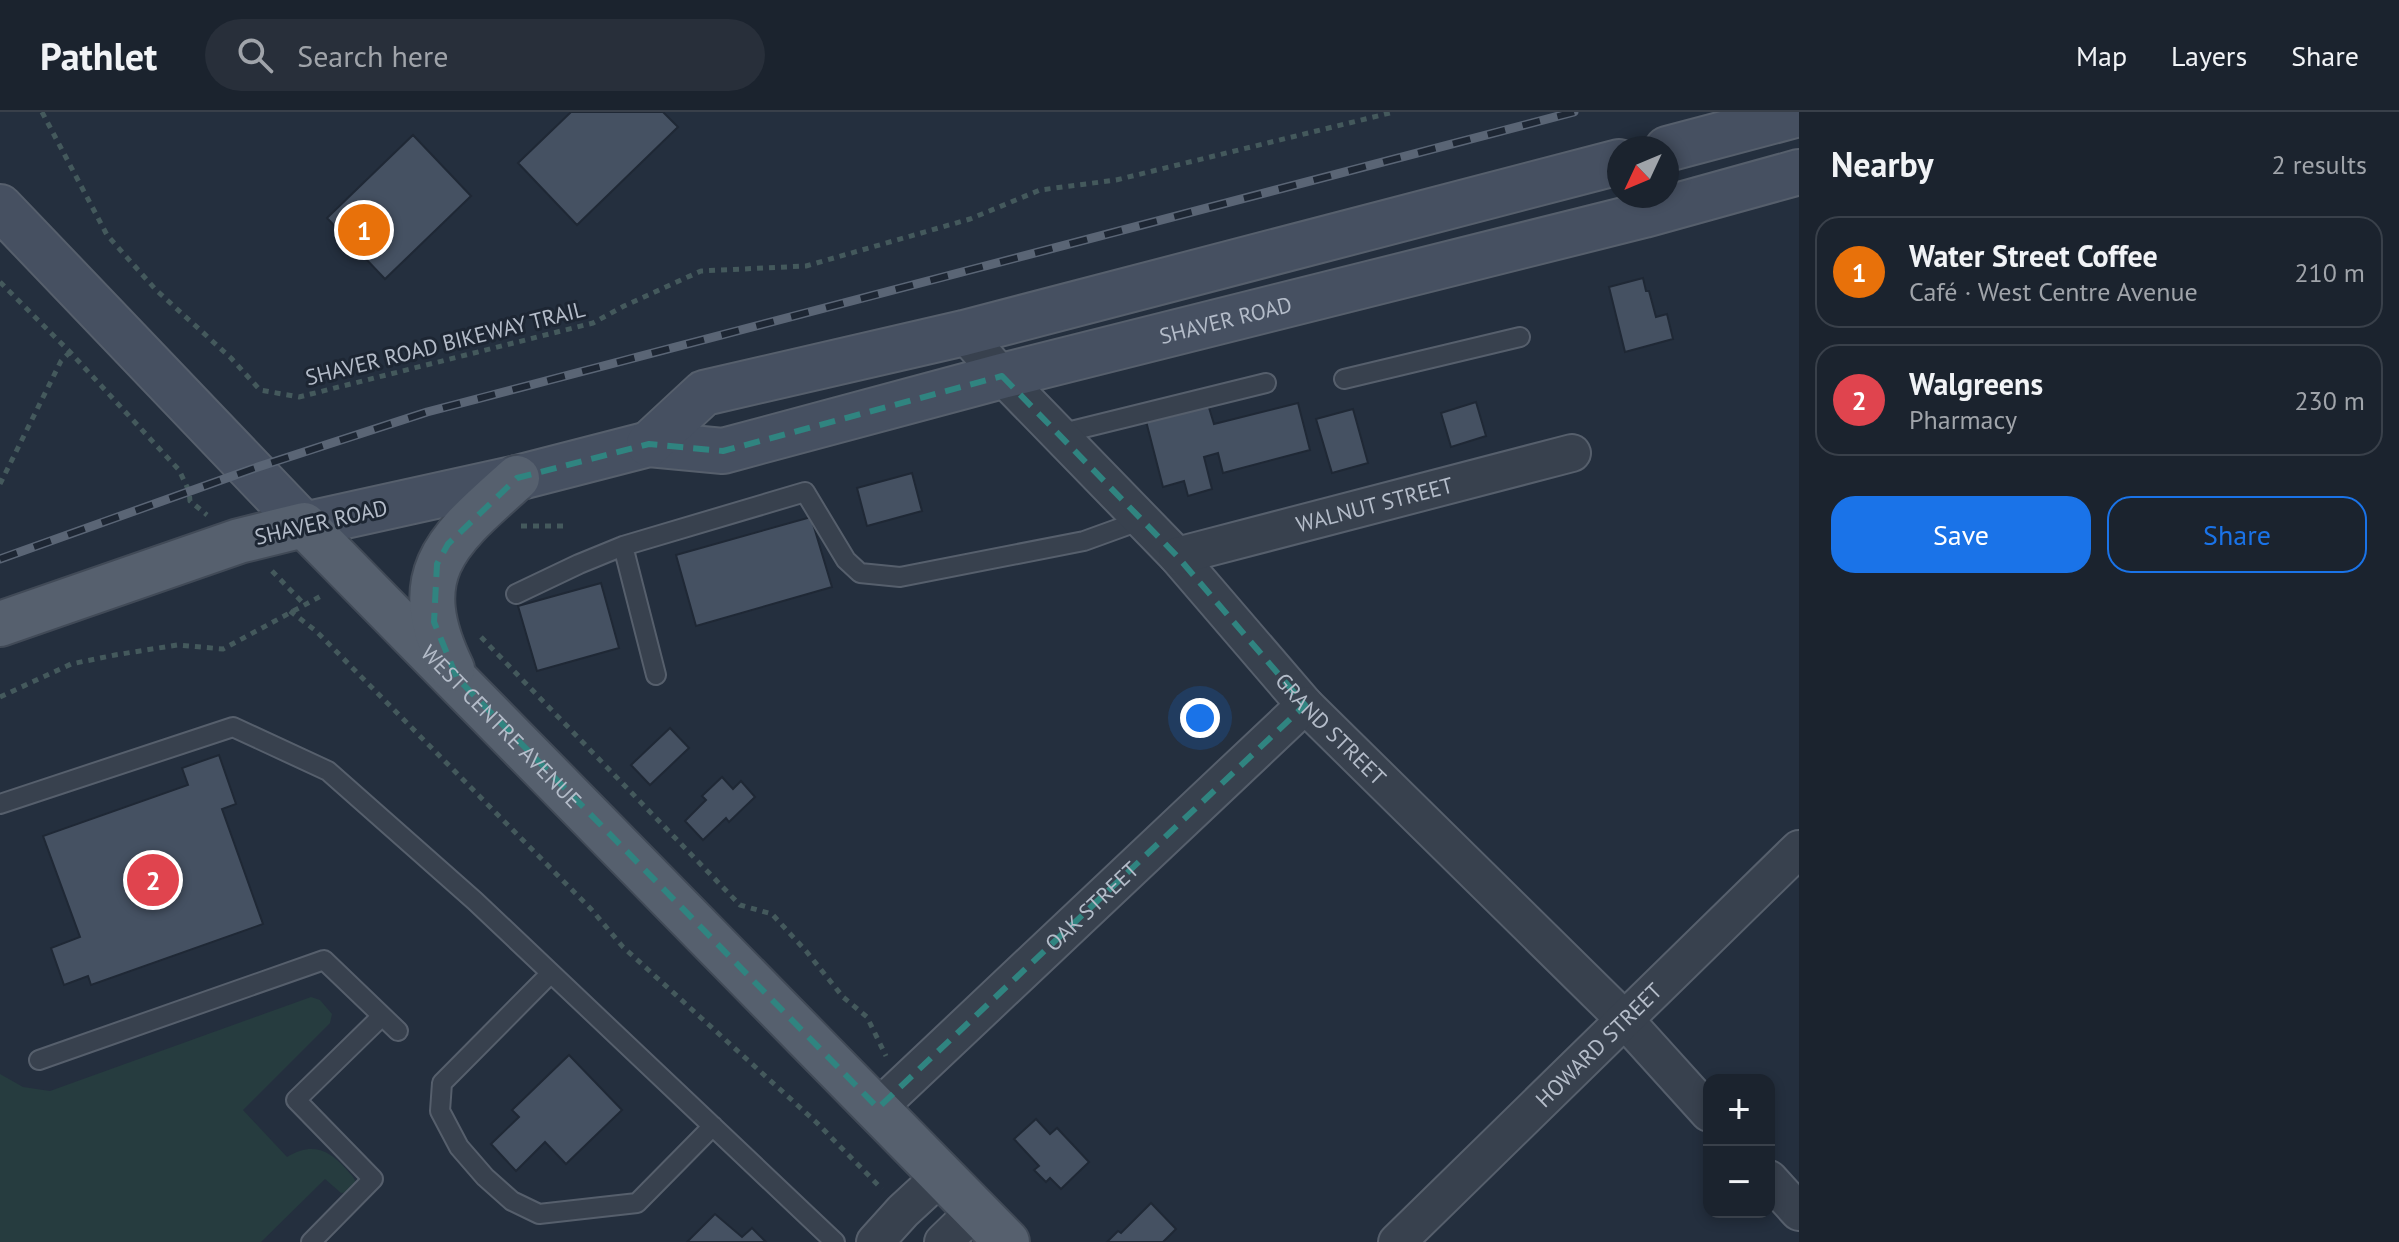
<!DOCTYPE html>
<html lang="en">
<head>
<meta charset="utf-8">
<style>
	body { margin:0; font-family:"PT Sans",sans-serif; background:#282f3a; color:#f1f3f6 }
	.controls { position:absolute; right:24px; bottom:24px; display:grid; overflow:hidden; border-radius:16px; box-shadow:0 4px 12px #0003 }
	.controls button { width:72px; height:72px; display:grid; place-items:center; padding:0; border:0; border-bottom:2px solid #39404a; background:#1b232e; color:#f1f3f6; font:40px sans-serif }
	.compass { position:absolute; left:1607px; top:24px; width:72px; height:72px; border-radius:50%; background:#1b232e; box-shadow:0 4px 12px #0003; rotate:226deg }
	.you { position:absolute; left:1200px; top:606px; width:28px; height:28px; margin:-20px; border:6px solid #fff; border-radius:50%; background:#1a73e8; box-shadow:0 0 0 12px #1a73e833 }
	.badge { display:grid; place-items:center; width:52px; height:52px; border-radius:50%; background:#1a73e8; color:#fff; font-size:26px; font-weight:700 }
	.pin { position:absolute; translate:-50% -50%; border:4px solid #fff; box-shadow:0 2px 8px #0006 }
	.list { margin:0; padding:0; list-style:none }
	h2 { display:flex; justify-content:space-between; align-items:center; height:104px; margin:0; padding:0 32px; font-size:34px }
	h2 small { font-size:26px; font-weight:400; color:#a0a4aa }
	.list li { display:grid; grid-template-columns:52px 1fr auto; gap:24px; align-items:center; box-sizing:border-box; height:112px; margin:0 16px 16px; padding:0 16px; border:2px solid #39404a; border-radius:24px }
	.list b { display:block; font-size:30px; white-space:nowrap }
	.list p { margin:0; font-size:26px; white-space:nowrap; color:#a0a4aa }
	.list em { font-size:26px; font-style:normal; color:#a0a4aa }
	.actions { display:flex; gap:16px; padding:24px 32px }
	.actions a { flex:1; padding:18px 0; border:2px solid #1a73e8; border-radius:24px; text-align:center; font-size:28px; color:#1a73e8 }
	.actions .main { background:#1a73e8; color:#fff }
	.icon { flex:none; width:44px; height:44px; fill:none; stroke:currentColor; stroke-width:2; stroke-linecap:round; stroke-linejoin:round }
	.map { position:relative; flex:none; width:1799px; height:1130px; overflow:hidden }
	header { display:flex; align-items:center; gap:48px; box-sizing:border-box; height:112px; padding:0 40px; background:#1b232e; border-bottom:2px solid #39404a }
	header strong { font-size:38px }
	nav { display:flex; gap:44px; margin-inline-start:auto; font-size:28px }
	.search { width:560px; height:72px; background:#282f3a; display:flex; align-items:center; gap:20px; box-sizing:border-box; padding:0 28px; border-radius:44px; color:#a0a4aa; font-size:30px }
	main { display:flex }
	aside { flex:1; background:#1b232e }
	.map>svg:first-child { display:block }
</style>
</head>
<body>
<header>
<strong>Pathlet</strong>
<div class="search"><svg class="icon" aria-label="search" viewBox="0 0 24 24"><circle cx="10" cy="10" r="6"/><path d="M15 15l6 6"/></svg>Search here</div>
<nav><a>Map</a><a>Layers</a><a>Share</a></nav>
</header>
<main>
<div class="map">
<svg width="1799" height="1130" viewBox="0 0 1799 1130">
	<rect width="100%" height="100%" fill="#242f3e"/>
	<!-- green -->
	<path fill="#263c3f" d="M311,885l9,3 12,14 -2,9 -87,87 44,47c24,-14 40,-9 59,12 5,6 9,8 10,16l-6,7 -9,1 -16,-14 -64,63h-261v-168l23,13 27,4z"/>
	<!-- building -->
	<path fill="#455162" stroke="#1f2835" stroke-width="2" d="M571,0h92l15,15 -101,98 -59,-62z
		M413,23l58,61 -86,83 -58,-61z
		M1643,166l3,13h3l7,26 11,-3 6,25 -48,13 -16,-65z
		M1207,289l7,23 84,-21 12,47 -87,23 -5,-20 -14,4 8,32 -24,7 -4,-15 -21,6 -17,-66z
		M1476,290l10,34 -35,11 -10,-34z
		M1353,297l15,54 -36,10 -16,-54z
		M912,361l10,38 -55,15 -10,-38z
		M811,405l21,70 -136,39 -20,-71z
		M601,471l18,65 -82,23 -19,-65z
		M670,616l19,20 -39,37 -19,-20z
		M219,643l17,49 -14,5 41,115 -172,61 -3,-9 -24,9 -13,-37 29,-11 -37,-101 145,-51 -6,-17z
		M722,665l11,12 8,-8 14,16 -26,25 -3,-4 -23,22 -18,-19 21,-21 -4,-4z
		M569,943l53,55 -56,54 -21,-22 -29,29 -25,-27 28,-27 -7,-7z
		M1036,1007l14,15 7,-6 32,34 -28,27 -11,-11 -4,4 -12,-12 5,-4 -25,-27z
		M1151,1091l25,26 -13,13h-56l11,-11 3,2z
		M715,1102l27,23 10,-9 14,14h-79z"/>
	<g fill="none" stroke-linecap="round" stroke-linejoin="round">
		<defs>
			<path id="service" d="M1344,267l176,-42
				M1059,322l207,-51
				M623,434l33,129
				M516,482l63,-30 44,-18 182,-54 41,68 14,13 40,4 184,-36 58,-21
				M0,692l233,-77 95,44 147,130 360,341
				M551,861l-109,110 -2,28 19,36 26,30 27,24 27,13 98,-11 76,-77
				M39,948l285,-100 74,71
				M311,1130l62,-63 -77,-79 86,-84"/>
			<g id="minor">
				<path id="s1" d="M964,221l38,43 175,180 128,149 319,314 85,94"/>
				<path id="s2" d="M1177,444l395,-103"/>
				<path id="s3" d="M878,996l427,-403"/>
				<path d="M1769,1067l30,33"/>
				<path d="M875,1130l28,-31 39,-36"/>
				<path d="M943,1130l33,-32"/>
				<path id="s4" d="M1397,1130l402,-393"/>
			</g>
			<g id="secondary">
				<path d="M1667,37l132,-35"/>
				<path id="s5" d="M0,95l304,318 213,-47 132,-34 74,7 279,-75 642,-161 155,-43"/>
				<path d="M649,332l55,-51 260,-60 655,-171"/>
			</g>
			<g id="primary">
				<path id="s6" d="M0,512l239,-83 65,-16 703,717"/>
				<path d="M452,557c-47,-97 -4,-129 65,-191"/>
			</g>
		</defs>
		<!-- service casing -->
		<use href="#service" stroke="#565f6c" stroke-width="22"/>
		<!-- minor casing -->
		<use href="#minor" stroke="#565f6c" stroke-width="40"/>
		<!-- secondary casing -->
		<use href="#secondary" stroke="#565f6c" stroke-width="48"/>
		<!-- primary casing -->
		<use href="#primary" stroke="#414a57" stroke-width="48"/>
		<!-- path -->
		<path stroke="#44595c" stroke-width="5" stroke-dasharray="6 6" stroke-linecap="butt" d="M42,0l65,123 49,55 75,68 29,32 39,7 294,-74 31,-17 77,-35 105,-5 164,-47 70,-29 76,-10 278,-68
			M0,170l70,70 109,118 10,21 1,10 17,14
			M0,372l61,-123 9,-9
			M521,414h47
			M272,459l33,34
			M290,499l26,20 275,278 32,38 193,175 66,67
			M481,525l259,268 32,9 34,37 37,46 24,20 19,39
			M0,585l71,-33 44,-9 62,-10 46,4 100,-54"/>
		<!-- service -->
		<use href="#service" stroke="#38414e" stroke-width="18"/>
		<!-- minor -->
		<use href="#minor" stroke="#38414e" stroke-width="36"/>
		<!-- secondary -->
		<use href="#secondary" stroke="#465061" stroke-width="44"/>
		<!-- primary -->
		<use href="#primary" stroke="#56606e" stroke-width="44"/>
		<defs>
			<path id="rail" d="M0,447l252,-90 175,-57 1147,-300"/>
		</defs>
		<!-- rail casing -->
		<use href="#rail" stroke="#5a6575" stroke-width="9"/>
		<!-- rail -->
		<use href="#rail" stroke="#1d2633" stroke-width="6" stroke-dasharray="18" stroke-linecap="butt"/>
	</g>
	<!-- marked area -->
	<path fill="none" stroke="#308480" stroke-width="6" stroke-dasharray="16 10" stroke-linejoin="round" d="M1002,264l175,180 128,149 -427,403 -421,-430 -23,-56 3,-58 11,-20 69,-66 132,-34 74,7z"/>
	<g text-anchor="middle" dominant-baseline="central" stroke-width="6" stroke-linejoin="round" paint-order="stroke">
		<!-- street labels -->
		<g font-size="22" fill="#b4bcc9" stroke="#1d2633">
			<text stroke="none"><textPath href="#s5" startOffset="1388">SHAVER ROAD</textPath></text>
			<text transform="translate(445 231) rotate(-14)">SHAVER ROAD BIKEWAY TRAIL</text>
			<text stroke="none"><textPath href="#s2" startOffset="204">WALNUT STREET</textPath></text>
			<text transform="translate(321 410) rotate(-13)">SHAVER ROAD</text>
			<text stroke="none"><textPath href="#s6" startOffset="602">WEST CENTRE AVENUE</textPath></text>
			<text stroke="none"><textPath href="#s1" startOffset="540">GRAND STREET</textPath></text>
			<text stroke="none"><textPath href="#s3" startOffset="294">OAK STREET</textPath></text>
			<text stroke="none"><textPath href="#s4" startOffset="282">HOWARD STREET</textPath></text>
		</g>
	</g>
</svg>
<div class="controls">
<button>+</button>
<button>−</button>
</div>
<svg class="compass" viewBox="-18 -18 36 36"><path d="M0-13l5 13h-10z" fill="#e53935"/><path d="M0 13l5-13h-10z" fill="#a0a4aa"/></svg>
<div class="you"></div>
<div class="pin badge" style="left:364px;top:118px;background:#e8710a">1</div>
<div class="pin badge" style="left:153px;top:768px;background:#e0444e">2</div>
</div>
<aside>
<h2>Nearby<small>2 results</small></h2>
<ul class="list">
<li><span class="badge" style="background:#e8710a">1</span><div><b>Water Street Coffee</b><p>Café · West Centre Avenue</p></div><em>210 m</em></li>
<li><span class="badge" style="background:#e0444e">2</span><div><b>Walgreens</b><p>Pharmacy</p></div><em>230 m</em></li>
</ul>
<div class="actions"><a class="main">Save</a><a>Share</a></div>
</aside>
</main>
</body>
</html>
